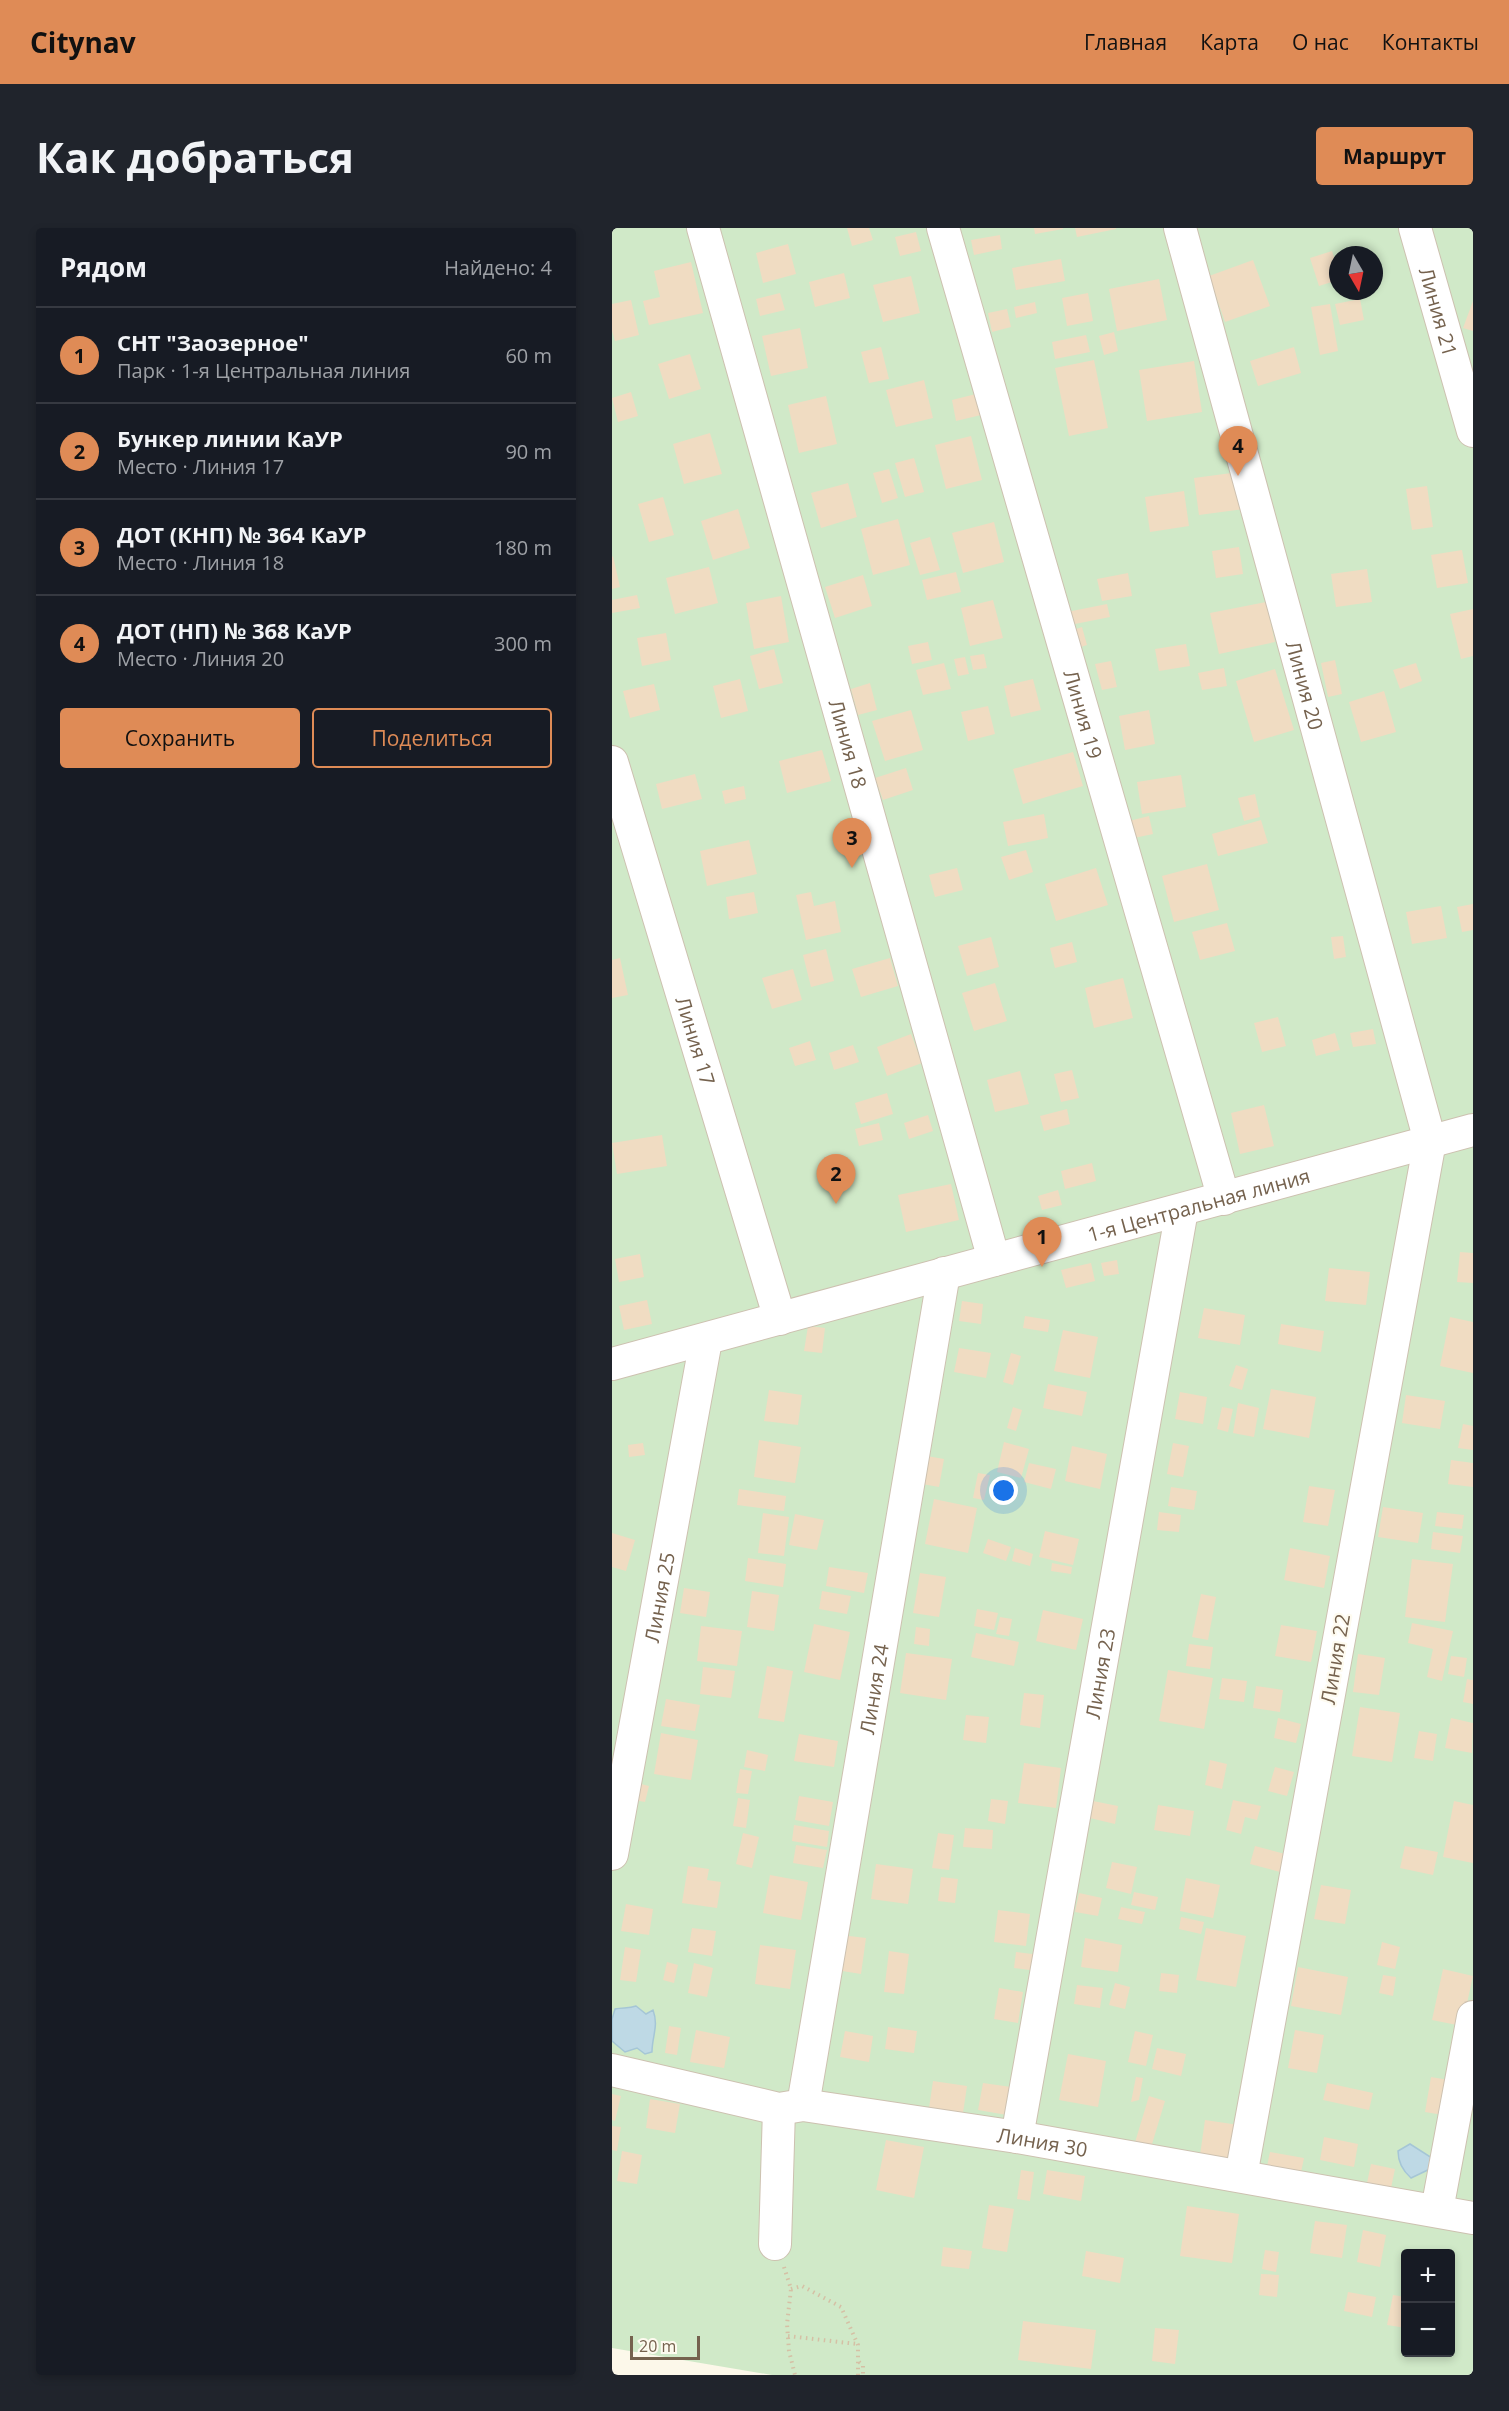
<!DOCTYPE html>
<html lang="ru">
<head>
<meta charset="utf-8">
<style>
	body { margin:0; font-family:"Open Sans",sans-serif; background:#20242c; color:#f1f3f6 }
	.controls { position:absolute; right:18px; bottom:18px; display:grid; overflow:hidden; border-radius:6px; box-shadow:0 3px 9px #0003 }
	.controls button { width:54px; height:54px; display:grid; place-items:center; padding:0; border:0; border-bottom:2px solid #363941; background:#171b24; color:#f1f3f6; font:30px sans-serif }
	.compass { position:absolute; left:717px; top:18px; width:54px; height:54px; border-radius:50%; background:#171b24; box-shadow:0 3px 9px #0003; rotate:171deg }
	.scale { position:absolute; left:18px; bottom:15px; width:70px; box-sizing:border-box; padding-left:6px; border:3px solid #75624e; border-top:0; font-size:16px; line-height:21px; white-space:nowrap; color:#75624e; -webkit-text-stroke:4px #fefbf0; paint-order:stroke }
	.you { position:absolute; left:392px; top:1263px; width:21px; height:21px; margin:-15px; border:4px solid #fff; border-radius:50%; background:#1a73e8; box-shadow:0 0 0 9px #1a73e833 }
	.badge { display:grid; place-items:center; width:39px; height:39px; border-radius:50%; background:#df8b56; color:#111; font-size:20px; font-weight:700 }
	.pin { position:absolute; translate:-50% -50px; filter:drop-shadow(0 2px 3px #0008) }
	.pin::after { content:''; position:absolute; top:32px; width:21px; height:18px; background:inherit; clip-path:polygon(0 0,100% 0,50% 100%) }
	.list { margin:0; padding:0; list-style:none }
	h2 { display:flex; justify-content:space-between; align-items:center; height:78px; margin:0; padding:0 24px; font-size:26px }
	h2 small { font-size:20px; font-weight:400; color:#9ea1a6 }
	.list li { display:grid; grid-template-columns:39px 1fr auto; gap:18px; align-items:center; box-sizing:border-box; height:96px; padding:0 24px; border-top:2px solid #363941 }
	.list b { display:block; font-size:22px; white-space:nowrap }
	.list p { margin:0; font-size:20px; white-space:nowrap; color:#9ea1a6 }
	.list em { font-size:20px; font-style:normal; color:#9ea1a6 }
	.actions { display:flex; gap:12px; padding:18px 24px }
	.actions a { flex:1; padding:14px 0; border:2px solid #df8b56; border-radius:6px; text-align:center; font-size:21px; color:#df8b56 }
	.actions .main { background:#df8b56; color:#111 }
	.map { position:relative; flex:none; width:861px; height:2147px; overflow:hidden; border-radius:6px }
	header { display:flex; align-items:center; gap:36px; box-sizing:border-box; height:84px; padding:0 30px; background:#df8b56; color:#111 }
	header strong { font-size:28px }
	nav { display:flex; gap:33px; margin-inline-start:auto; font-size:21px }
	.intro { display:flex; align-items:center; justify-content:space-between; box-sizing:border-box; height:144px; padding:0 36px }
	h1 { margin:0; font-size:42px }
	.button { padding:15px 27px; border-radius:6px; background:#df8b56; color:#111; font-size:21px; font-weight:700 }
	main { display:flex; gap:36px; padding:0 36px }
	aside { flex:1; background:#171b24; border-radius:6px; box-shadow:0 3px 9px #0003 }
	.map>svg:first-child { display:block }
</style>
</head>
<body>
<header>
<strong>Citynav</strong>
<nav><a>Главная</a><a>Карта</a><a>О нас</a><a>Контакты</a></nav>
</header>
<div class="intro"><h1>Как добраться</h1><a class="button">Маршрут</a></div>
<main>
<aside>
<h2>Рядом<small>Найдено: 4</small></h2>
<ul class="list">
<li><span class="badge">1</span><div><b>СНТ &quot;Заозерное&quot;</b><p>Парк · 1-я Центральная линия</p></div><em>60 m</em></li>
<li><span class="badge">2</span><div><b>Бункер линии КаУР</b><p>Место · Линия 17</p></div><em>90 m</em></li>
<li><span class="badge">3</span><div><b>ДОТ (КНП) № 364 КаУР</b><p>Место · Линия 18</p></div><em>180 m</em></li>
<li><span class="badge">4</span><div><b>ДОТ (НП) № 368 КаУР</b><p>Место · Линия 20</p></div><em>300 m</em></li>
</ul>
<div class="actions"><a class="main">Сохранить</a><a>Поделиться</a></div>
</aside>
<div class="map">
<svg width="861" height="2147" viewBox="0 0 861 2147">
	<rect width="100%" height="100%" fill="#fcf8ea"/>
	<!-- green -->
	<path fill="#d0e9c8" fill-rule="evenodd" d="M0,0h861v2147h-701l-160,-27zM726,27h36v36h-36zM794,2026h44v98h-44z"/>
	<!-- water -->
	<path fill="#bed9e5" stroke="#a5c6d6" stroke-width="1.5" d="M24,1778l10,8 7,-4c6,16 -1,26 -1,42l-7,2 -8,-6 -12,4 -13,-11v-22l3,-10c8,-2 13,0 21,-3z
		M798,1916l22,14 2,9 -23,11c-9,-8 -13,-16 -13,-27z"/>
	<!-- building -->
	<path fill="#f0dcc2" d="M235,0h22l4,12 -21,6z
		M422,0h29v1l-28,5z
		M463,0h41v1l-39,8z
		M304,4l5,19 -21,5 -5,-19z
		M388,7l2,14 -28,6 -3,-15z
		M176,16l8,30 -33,9 -7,-30z
		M720,23l6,18v11l-19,6 -9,-28z
		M449,31l4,22 -49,9 -4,-22z
		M641,32l17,46 -45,16 -16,-46z
		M79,34l12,51 -54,12 -6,-24 17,-4 -6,-26z
		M232,45l6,25 -35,9 -6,-25z
		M299,48l9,37 -37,9 -10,-37z
		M547,51l8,41 -50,11 -8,-42z
		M168,65l5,17 -25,6 -4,-17z
		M476,65l5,28 -26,5 -5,-28z
		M748,71l4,21 -24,5 -5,-21z
		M19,72l8,35 -24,6 -3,-10v-27z
		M861,73v30l-10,-3z
		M423,74l2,11 -21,5 -2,-11z
		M718,76l8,47 -18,4 -9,-48z
		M395,81l4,18 -19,5 -4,-19z
		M188,100l8,40 -37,8 -9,-40z
		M502,104l4,19 -14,4 -5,-19z
		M474,107l4,17 -35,7 -3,-17z
		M269,119l8,32 -20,4 -8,-31z
		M682,119l7,26 -43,13 -8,-25z
		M78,126l11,35 -32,10 -11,-35z
		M482,132l14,68 -39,8 -14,-68z
		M582,133l8,51 -55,9 -8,-51z
		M312,152l9,38 -37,9 -10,-37z
		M19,164l7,24 -20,6 -6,-24z
		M364,166l5,21 -25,6 -4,-21z
		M214,168l11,48 -38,9 -11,-48z
		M98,205l12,41 -38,10 -11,-40z
		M359,208l11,44 -36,9 -11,-44z
		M302,230l10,34 -19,5 -10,-34z
		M277,241l9,29 -16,5 -9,-30z
		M627,244l5,37 -45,6 -5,-37z
		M236,255l9,34 -36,11 -10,-35z
		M815,258l6,41 -21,3 -6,-41z
		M572,263l5,35 -39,6 -5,-35z
		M51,269l11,38 -25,7 -11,-38z
		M126,281l12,39 -37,12 -12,-39z
		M286,291l12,46 -37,10 -12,-46z
		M382,294l10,40 -41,11 -11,-40z
		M318,309l10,33 -20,5 -10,-32z
		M627,319l4,27 -27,4 -4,-27z
		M850,322l6,33 -31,5 -6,-33z
		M1,328l7,31 -8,2v-32z
		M97,339l9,36 -43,11 -9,-36z
		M755,341l5,33 -36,5 -5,-33z
		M344,344l5,20 -34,8 -5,-20z
		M516,345l4,23 -30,5 -5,-22z
		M251,347l9,31 -37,12 -10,-31z
		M25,367l3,13 -28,5v-13z
		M169,368l8,46 -35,7 -8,-46z
		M381,372l10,38 -33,8 -9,-38z
		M654,374l9,40 -56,12 -9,-41z
		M495,376l3,13 -40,8 -3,-13z
		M861,381v47l-12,3 -11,-45z
		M470,399l5,18 -15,5 -5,-18z
		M54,405l5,27 -29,6 -5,-28z
		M316,414l4,18 -20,4 -4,-18z
		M574,416l4,22 -31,5 -4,-22z
		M162,421l9,34 -24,6 -9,-33z
		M372,426l3,14 -14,2 -3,-14z
		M353,429l4,17 -11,2 -4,-17z
		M723,432l7,34 -14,3 -7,-34z
		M499,433l6,26 -15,3 -7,-26z
		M332,435l7,26 -28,6 -7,-25z
		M804,435l6,18 -22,8 -7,-19z
		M612,440l3,18 -25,4 -4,-17z
		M663,441l19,61 -40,12 -18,-61z
		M128,451l8,32 -27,7 -8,-32z
		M421,451l8,31 -30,7 -7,-31z
		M258,455l7,27 -19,5 -7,-26z
		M42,456l6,26 -30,8 -7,-27z
		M772,463l12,41 -35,10 -12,-40z
		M376,478l7,28 -27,7 -7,-29z
		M299,482l12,40 -38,11 -13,-40z
		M537,482l6,34 -30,6 -6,-34z
		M210,522l9,31 -44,12 -8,-32z
		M461,524l10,34 -60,18 -10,-35z
		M294,540l7,22 -30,10 -8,-22z
		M83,546l7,25 -40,10 -6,-25z
		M569,547l5,32 -44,7 -5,-32z
		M132,558l2,13 -21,5 -3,-13z
		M643,566l5,23 -16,4 -6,-23z
		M432,586l4,24 -40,8 -5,-24z
		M537,588l4,18 -19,4 -5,-17z
		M649,592l7,23 -50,13 -6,-22z
		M137,612l8,34 -50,12 -7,-35z
		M414,622l7,22 -24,8 -8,-23z
		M595,636l12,46 -45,12 -12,-46z
		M345,640l6,22 -28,7 -6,-22z
		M484,640l12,37 -52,16 -11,-37z
		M142,664l4,21 -29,6 -3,-22z
		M199,664l3,14 21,-5 6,31 -35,8 -10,-45z
		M861,676v26l-11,2 -5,-25z
		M829,678l6,32 -35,6 -6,-32z
		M615,695l8,28 -35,9 -8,-28z
		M731,708l3,21 -12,2 -3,-22z
		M379,709l8,30 -32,9 -9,-30z
		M460,714l5,20 -22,6 -5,-20z
		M214,721l8,32 -23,6 -8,-32z
		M8,730l8,37 -16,3v-38z
		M278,730l8,28 -37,11 -9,-28z
		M181,741l9,31 -30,9 -10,-31z
		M511,750l10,40 -39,10 -9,-40z
		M383,755l12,38 -33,10 -12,-38z
		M666,789l8,29 -24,6 -8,-29z
		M761,801l3,15 -23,3 -3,-14z
		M723,805l5,17 -24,6 -4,-16z
		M299,806l11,29 -35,13 -10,-29z
		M198,813l6,19 -21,6 -6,-18z
		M241,817l6,17 -25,8 -5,-17z
		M460,842l7,28 -18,4 -7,-28z
		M408,843l9,33 -34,8 -8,-32z
		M275,865l6,21 -32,10 -6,-21z
		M652,877l10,41 -34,8 -9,-41z
		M455,881l3,15 -26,7 -4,-15z
		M316,887l5,16 -24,8 -5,-16z
		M267,895l4,17 -24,6 -4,-17z
		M50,907l5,31 -50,8 -5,-31z
		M480,935l4,18 -31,8 -4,-18z
		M339,956l8,36 -53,12 -8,-37z
		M446,962l4,15 -20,5 -4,-14z
		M848,1024l13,1v30l-16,-1z
		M28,1026l4,23 -25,5 -4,-23z
		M505,1032l2,14 -15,2 -3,-13z
		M479,1035l4,18 -29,7 -5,-18z
		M717,1040l41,4 -4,33 -41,-4z
		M35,1072l5,24 -28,6 -5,-24z
		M350,1073l21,3 -2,20 -22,-3z
		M592,1080l41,7 -5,30 -42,-7z
		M413,1088l25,4 -2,12 -25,-4z
		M838,1089l23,5v51l-33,-7z
		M669,1096l43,7 -3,21 -43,-8z
		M196,1098l17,2 -3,25 -18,-2z
		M451,1102l35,7 -8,41 -36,-7z
		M347,1120l32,5 -5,25 -32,-6z
		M399,1125l10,3 -8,29 -10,-3z
		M624,1137l12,4 -6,21 -13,-4z
		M436,1156l39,8 -5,24 -39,-8z
		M659,1161l45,8 -7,41 -46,-9z
		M157,1162l33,5 -4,30 -34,-4z
		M568,1164l27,5 -4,27 -28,-5z
		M794,1167l39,6 -5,28 -38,-6z
		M626,1175l21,5 -5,29 -21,-4z
		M401,1179l9,3 -6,21 -9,-3z
		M610,1179l11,2 -5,23 -11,-3z
		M851,1196l10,2v24l-15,-2z
		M147,1212l42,7 -6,36 -41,-6z
		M392,1214l25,7 -8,29 -24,-6z
		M31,1215l2,12 -16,2 -1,-12z
		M561,1215l16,3 -6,31 -16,-3z
		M460,1218l35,8 -7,35 -35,-8z
		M315,1228l17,3 -5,28 -17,-3z
		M839,1232l22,3v24l-25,-3z
		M417,1235l27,6 -5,20 -27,-7z
		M366,1245l12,2 -6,25 -11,-2z
		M697,1258l26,4 -7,36 -25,-4z
		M559,1259l26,4 -3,19 -26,-4z
		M127,1261l47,7 -2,15 -47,-6z
		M322,1271l43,9 -9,45 -43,-9z
		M771,1279l40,6 -5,30 -40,-6z
		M547,1284l22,3 -2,17 -22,-2z
		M825,1284l27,3 -2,14 -27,-3z
		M151,1285l26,4 -5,39 -26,-3z
		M183,1286l29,6 -7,30 -28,-5z
		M433,1303l34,8 -6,26 -34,-8z
		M821,1304l30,4 -3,17 -29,-4z
		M0,1305l23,7 -9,31 -14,-4z
		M376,1311l23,8 -5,14 -23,-8z
		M403,1320l18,6 -3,12 -18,-5z
		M678,1320l40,8 -6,32 -40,-8z
		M136,1330l38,6 -3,23 -38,-6z
		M800,1331l41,5 -8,58 -40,-5z
		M440,1335l20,4 -1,7 -20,-3z
		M217,1339l39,6 -4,20 -38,-7z
		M308,1345l26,4 -7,40 -26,-4z
		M72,1360l26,4 -4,25 -26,-4z
		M140,1363l27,4 -5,36 -27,-4z
		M210,1363l29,5 -4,18 -28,-5z
		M589,1366l15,3 -8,43 -16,-3z
		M365,1381l21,4 -4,17 -20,-4z
		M431,1382l40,9 -7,31 -40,-9z
		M388,1389l12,2 -3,17 -13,-2z
		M800,1395l41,8 -11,50 -15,-4 6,-28 -25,-6z
		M202,1396l36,8 -10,48 -36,-8z
		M669,1397l36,6 -6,31 -36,-6z
		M89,1398l41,5 -5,35 -40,-5z
		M304,1399l14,2 -1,17 -15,-2z
		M364,1405l43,9 -5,24 -43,-9z
		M577,1416l24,3 -3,22 -24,-3z
		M294,1425l46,6 -6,41 -46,-7z
		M746,1426l27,4 -6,37 -26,-3z
		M839,1428l16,2 -3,19 -16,-3z
		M155,1438l26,5 -9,51 -26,-4z
		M91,1439l32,4 -4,27 -31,-4z
		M556,1442l45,8 -9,51 -45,-8z
		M610,1450l25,3 -3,21 -25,-3z
		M855,1451l6,1v24l-10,-2z
		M644,1458l27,4 -3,22 -27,-4z
		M412,1465l20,2 -4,33 -20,-3z
		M54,1471l34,6 -5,26 -34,-5z
		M748,1479l40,6 -8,49 -40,-6z
		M354,1487l23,2 -3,26 -23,-3z
		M666,1490l23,6 -5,19 -22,-5z
		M839,1490l22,5 -1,30 -27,-5z
		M807,1503l18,3 -4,27 -19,-3z
		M49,1505l37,7 -7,40 -37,-6z
		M187,1506l39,7 -4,26 -40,-6z
		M135,1522l21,5 -3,16 -21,-4z
		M598,1532l17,4 -5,25 -17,-4z
		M412,1535l37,5 -5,40 -38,-5z
		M663,1539l19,5 -7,24 -19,-5z
		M128,1541l12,2 -4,23 -12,-1z
		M25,1555l12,3 -4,16 -11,-2z
		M187,1568l34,6 -4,24 -34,-6z
		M126,1570l12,2 -4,28 -13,-2z
		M379,1571l17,2 -3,23 -17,-3z
		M621,1572l28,6 -4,14 -12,-3 -4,17 -15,-4z
		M481,1573l25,5 -3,18 -25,-6z
		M842,1573l19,4v58l-30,-6z
		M546,1577l36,6 -4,25 -36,-6z
		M182,1597l35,6 -2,16 -35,-6z
		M353,1600l28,2 -1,19 -29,-2z
		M131,1605l16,4 -7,31 -16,-4z
		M326,1605l16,2 -5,35 -17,-2z
		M184,1617l31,5 -4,18 -30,-5z
		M643,1618l30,8 -5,18 -30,-8z
		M793,1618l33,6 -5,23 -33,-7z
		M500,1634l25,5 -6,27 -25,-6z
		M264,1636l37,5 -5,35 -37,-5z
		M76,1638l21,3 -2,11 14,2 -4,26 -35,-5z
		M158,1647l38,7 -7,38 -38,-7z
		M329,1649l17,2 -3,24 -17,-2z
		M574,1650l34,7 -7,33 -33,-7z
		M709,1657l30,5 -6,34 -31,-5z
		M522,1664l24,5 -3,13 -24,-5z
		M467,1665l23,5 -4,18 -23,-4z
		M14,1676l27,5 -4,26 -28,-4z
		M509,1679l24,5 -3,12 -24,-5z
		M386,1682l32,4 -4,32 -32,-4z
		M569,1689l23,5 -3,12 -22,-5z
		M80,1700l24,3 -4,25 -24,-4z
		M594,1700l40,8 -10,51 -40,-7z
		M229,1707l25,3 -5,36 -25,-4z
		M473,1710l37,7 -4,27 -37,-5z
		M770,1714l18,5 -5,22 -18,-4z
		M148,1717l36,5 -6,39 -35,-5z
		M13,1719l16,3 -5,32 -16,-2z
		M277,1723l20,3 -5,40 -20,-2z
		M404,1724l24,3 -2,16 -24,-3z
		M55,1734l11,3 -4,18 -11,-3z
		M82,1735l19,5 -6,29 -19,-4z
		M686,1739l50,10 -7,38 -50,-9z
		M831,1741l30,7 -11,50 -30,-6z
		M549,1745l18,2 -2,18 -18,-2z
		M771,1747l13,2 -3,19 -14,-3z
		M503,1755l15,4 -5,22 -16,-4z
		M465,1757l26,3 -3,20 -26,-4z
		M387,1760l24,4 -5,31 -24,-4z
		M57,1798l12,2 -4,27 -12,-2z
		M276,1799l29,4 -3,22 -29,-4z
		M84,1802l34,7 -6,31 -34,-6z
		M683,1802l29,5 -7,38 -29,-5z
		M233,1803l28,5 -4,26 -29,-5z
		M523,1803l18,4 -7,31 -18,-4z
		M545,1820l29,6 -5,22 -29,-7z
		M456,1826l38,7 -8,46 -39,-7z
		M524,1849l7,1 -4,22 -8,2z
		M819,1849l24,4 -6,35 -24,-4z
		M321,1853l34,5 -4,27 -34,-5z
		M371,1855l28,4 -4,28 -29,-5z
		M715,1855l46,10 -4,17 -46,-10z
		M0,1866l9,2 -6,25 -3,-1z
		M537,1868l16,5 -16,53 -16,-5z
		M38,1871l30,5 -5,29 -29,-5z
		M593,1892l34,5 -6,35 -33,-5z
		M0,1898l9,1 -4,24 -5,-1z
		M712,1909l34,7 -4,23 -34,-7z
		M274,1912l38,7 -10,51 -38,-8z
		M10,1923l20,4 -5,29 -20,-3z
		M658,1924l34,6 -4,19 -34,-6z
		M759,1936l24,5 -4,19 -24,-5z
		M409,1942l13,2 -4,29 -13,-2z
		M435,1942l38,6 -4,25 -38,-7z
		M377,1977l25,4 -7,43 -25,-4z
		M575,1978l52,8 -7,49 -52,-7z
		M703,1993l32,4 -5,33 -32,-5z
		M751,2002l23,5 -6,32 -23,-5z
		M331,2019l29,4 -3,18 -28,-3z
		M653,2022l14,2 -3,20 -14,-3z
		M474,2023l38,7 -4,25 -38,-7z
		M649,2046l18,1 -2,22 -18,-2z
		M736,2064l28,5 -4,20 -28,-6z
		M781,2067l13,2v31l-19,-3z
		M411,2093l73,9 -5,39 -73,-9z
		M543,2100l24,2 -4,34 -23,-3z"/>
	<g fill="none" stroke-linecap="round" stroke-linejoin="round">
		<defs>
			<g id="minor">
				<path id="s1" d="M91,0l291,1032"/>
				<path id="s2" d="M331,0l281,971"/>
				<path id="s3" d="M568,0l250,913 -189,1035"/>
				<path id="s4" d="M803,0l58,203"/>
				<path id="s5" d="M0,534l168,557"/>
				<path id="s6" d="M0,1136l861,-234"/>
				<path id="s7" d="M0,1626l94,-514"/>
				<path id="s8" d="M0,1842l167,39 24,-4 214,32 456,81"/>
				<path id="s9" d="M191,1877l141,-832"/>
				<path id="s10" d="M405,1909l165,-927"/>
				<path d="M825,1982l36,-193"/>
				<path d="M163,2016l4,-135"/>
			</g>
		</defs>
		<!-- minor casing -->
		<use href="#minor" stroke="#cdc1b0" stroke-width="34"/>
		<!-- path -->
		<path stroke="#d5c0a5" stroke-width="4" stroke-dasharray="1.5 4.5" stroke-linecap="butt" d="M172,2039l7,22 -4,35 2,27 6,24
			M179,2061l11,-3 39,21 17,38v30
			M176,2108l69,8
			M247,2134l4,3v10"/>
		<!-- minor -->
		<use href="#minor" stroke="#fff" stroke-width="32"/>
	</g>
	<g text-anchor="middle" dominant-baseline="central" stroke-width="4.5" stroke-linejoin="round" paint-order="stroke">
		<!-- street labels -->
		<g font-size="20" fill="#75624e" stroke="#fefbf0">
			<text stroke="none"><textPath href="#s4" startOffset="87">Линия 21</textPath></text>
			<text stroke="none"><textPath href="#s3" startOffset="474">Линия 20</textPath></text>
			<text stroke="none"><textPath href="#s2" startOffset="506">Линия 19</textPath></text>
			<text stroke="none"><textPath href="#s1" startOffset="536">Линия 18</textPath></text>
			<text stroke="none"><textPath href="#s5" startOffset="291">Линия 17</textPath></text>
			<text stroke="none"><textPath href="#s6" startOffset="608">1-я Центральная линия</textPath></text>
			<text stroke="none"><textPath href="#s7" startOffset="261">Линия 25</textPath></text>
			<text transform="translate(723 1431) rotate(-80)">Линия 22</text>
			<text stroke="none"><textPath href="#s10" startOffset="471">Линия 23</textPath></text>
			<text stroke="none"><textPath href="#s9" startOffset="422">Линия 24</textPath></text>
			<text stroke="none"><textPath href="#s8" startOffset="438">Линия 30</textPath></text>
		</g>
	</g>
</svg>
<div class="controls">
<button>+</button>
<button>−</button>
</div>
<svg class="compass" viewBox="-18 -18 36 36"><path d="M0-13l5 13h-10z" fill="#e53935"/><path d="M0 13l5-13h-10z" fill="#9ea1a6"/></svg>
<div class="scale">20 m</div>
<div class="you"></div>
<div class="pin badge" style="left:430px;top:1039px">1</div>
<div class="pin badge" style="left:224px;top:976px">2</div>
<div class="pin badge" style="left:240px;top:640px">3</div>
<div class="pin badge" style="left:626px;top:248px">4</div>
</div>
</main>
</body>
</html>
